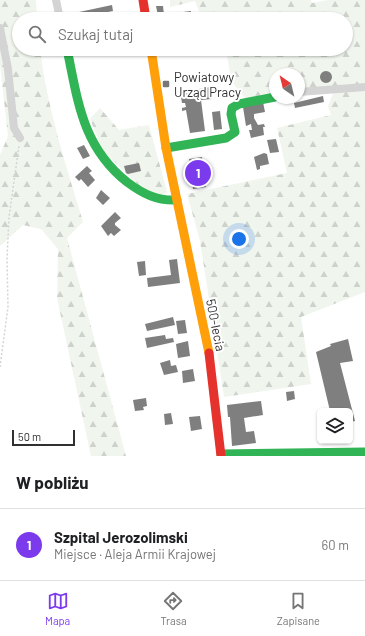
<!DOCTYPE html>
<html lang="pl">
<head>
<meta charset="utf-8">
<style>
	body { margin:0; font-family:Barlow,sans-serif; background:#f6f6f6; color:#202124 }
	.controls { position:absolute; right:12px; bottom:12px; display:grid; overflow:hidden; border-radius:6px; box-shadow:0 1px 3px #0004 }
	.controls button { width:36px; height:36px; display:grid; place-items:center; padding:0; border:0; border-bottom:1px solid #e0e0e0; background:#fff; color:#202124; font:20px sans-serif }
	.compass { position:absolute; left:269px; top:68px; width:36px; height:36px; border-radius:50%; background:#fff; box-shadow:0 1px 3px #0004; rotate:325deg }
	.scale { position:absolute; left:12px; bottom:10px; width:63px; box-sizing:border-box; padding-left:4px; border:2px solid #303030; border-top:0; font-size:11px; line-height:14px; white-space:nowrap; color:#303030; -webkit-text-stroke:3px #fff; paint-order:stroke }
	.you { position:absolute; left:239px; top:239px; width:14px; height:14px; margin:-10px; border:3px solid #fff; border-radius:50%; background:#1a73e8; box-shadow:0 0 0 6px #1a73e833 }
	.badge { display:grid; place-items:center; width:26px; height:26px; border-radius:50%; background:#7c3aed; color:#fff; font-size:13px; font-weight:700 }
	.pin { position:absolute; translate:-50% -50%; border:2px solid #fff; box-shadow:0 1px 4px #0006 }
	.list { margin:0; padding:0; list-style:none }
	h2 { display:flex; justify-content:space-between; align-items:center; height:52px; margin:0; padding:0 16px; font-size:17px }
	h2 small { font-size:13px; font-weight:400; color:#757577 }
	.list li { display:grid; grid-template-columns:26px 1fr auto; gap:12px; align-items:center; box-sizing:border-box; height:72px; padding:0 16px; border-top:1px solid #e0e0e0 }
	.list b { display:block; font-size:15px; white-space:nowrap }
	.list p { margin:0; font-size:13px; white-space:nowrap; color:#757577 }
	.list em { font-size:13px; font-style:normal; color:#757577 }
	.icon { flex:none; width:22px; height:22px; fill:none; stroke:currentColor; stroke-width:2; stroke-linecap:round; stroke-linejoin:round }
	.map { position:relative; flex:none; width:365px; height:456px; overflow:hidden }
	.search { position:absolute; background:#fff; box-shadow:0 1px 3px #0004; left:12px; right:12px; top:12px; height:44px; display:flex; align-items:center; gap:10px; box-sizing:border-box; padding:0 14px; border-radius:22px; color:#757577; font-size:15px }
	.sheet { height:124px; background:#fff }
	nav { display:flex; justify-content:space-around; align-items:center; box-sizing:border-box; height:56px; border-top:1px solid #e0e0e0; background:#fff; font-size:11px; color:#757577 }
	nav a { display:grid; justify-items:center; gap:2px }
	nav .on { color:#7c3aed }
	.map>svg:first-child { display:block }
</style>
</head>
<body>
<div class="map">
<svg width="365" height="456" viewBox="0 0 365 456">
	<defs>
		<pattern id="forest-firs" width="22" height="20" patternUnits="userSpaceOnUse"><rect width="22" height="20" fill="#f0f5ed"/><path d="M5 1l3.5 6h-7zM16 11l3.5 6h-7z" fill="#ced2cc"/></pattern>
	</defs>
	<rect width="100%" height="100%" fill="#fff"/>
	<!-- forest -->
	<path fill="url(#forest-firs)" d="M0,0h36l1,19h-18v30h21c7,59 26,116 43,173l-16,16 59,218h-35l-34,-158 1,-49 -17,-20 -18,-4 -23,21v-91l8,-19 -8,-71z
		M170,0h141l1,3 16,-3h37v292l-64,25 10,67 -87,13 -24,-156 -13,-47 100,-21 -10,-45 54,-13 -3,-9 8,-20 -37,5v-17h-24v21l-29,4 -15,-18 -5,-32h120v-30h-144l-7,-18 -25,6z
		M100,108l19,22 30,-5 18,67 -7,5 -16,-7 -40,-38 -14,-33z"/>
	<!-- building -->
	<path fill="#7f7f7f" d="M112,5l1,6 -10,2 1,1 -21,5h-4l-1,-4 -12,4 -1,-4z
		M156,6h7l1,9 -6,1z
		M191,11v6l-33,2v-1l10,-2 -1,-2z
		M320 77a6 6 0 1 1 12 0a6 6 0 1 1-12 0Z
		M210,87l2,12 -11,1 4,31 -15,2 -4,-23 -4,1v-3l4,-1 -1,-4h-3l-2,-12 12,-1v3l7,-1v-3z
		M323,96l1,6 -29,6 -1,-5z
		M263,102l2,10 -11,2v4l4,7 6,-1 1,3h-2l1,8 -13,3 -2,-8h3l-1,-6 -5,2 -3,-19z
		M220,111l2,18 -8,1 -2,-18z
		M276,139l3,13 -9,1 -3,-13z
		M84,145l6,11 -7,3 -6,-11z
		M264,153l3,1 2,10 -9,2v3l-3,1 -3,-13z
		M202,157l4,30 -13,2 -4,-30z
		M139,163l2,8 -13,3 -2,-1 -2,-7z
		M87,166l5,5 -3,2 6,7 -7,7 -7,-8 -2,2 -4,-4z
		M101,190l9,8 -7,7 -7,-7z
		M115,212l6,6 -6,5v2l6,5 -7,6 -3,-3 -3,3 -7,-10z
		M177,259l3,24 -32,4 -1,-9 24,-3 -2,-15z
		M145,261l1,14 -7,1 -2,-14z
		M173,317l2,8 -28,6 -2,-7z
		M185,320l2,13 -9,1 -2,-13z
		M165,335l1,4 7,-1 1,4 -27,6 -2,-10z
		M348,339l5,22 -13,2 15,58 -5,1v-11h-20l-14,-59 15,-6 -1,-2z
		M188,341l2,15 -12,2 -2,-14z
		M170,360l1,6 5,-1 2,7 -14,3 -4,-12z
		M193,369l2,12 -12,2 -1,-12z
		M294,391l1,8 -8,2 -1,-9z
		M146,398l1,8 -4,1 1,3 -9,1 -2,-11z
		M261,401l2,14 -19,3 2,14 8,-1 2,12 -24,3 -2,-29h-2l-1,-12z
		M171,413l2,11 -8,1 -1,-11z
		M200,416l2,13 -11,2 -2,-14z"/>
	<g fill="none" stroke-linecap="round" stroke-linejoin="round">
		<!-- path -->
		<path stroke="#d4d4d4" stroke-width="1.5" stroke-dasharray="2 2" stroke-linecap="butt" d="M0,367l8,-60 -1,-48 2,-42 10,-71"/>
		<!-- street -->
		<path stroke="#d4d4d4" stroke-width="8" d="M56,0l4,19
			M0,28l8,41 6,59 6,10
			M299,92l66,-5"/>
		<!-- fast -->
		<path stroke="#30b455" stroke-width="9" d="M67,49c11,52 15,97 60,133 16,12 30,19 50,18
			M166,148l60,-10 9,-6 -4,-18 1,-6 7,-4 36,-7
			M221,454l144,-2"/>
		<!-- slow -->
		<path stroke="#ff9f0a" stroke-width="9" d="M151,49l15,99 43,205"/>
		<!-- jam -->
		<path stroke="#e5322d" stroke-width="9" d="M143,0l3,19
			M209,353l12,103"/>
	</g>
	<!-- markers -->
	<rect fill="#787878" stroke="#fff" stroke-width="1.5" x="162" y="80" width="8" height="8" rx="2"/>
	<g text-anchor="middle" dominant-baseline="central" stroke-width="4" stroke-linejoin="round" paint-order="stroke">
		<!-- poi labels -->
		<g font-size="13" fill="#303030" stroke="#fff" text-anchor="start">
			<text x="174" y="77">Powiatowy<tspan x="174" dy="15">Urząd Pracy</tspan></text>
		</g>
		<!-- street labels -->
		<g font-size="13" fill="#303030" stroke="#fff">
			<text transform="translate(216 325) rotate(79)">500-lecia</text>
		</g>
	</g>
</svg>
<div class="controls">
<button><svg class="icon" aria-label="layers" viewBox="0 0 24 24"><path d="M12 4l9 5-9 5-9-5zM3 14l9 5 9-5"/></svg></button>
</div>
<svg class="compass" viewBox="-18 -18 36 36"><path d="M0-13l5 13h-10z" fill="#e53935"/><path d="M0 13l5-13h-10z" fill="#757577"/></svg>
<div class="scale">50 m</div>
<div class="you"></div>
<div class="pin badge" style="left:198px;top:173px">1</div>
<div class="search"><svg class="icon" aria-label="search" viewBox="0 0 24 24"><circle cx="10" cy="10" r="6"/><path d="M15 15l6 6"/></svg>Szukaj tutaj</div>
</div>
<section class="sheet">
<h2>W pobliżu<small></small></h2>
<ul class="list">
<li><span class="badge">1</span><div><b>Szpital Jerozolimski</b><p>Miejsce · Aleja Armii Krajowej</p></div><em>60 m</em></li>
</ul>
</section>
<nav>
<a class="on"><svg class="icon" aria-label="map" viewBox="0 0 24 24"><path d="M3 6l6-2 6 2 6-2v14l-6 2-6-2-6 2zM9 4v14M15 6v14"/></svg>Mapa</a>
<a><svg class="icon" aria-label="directions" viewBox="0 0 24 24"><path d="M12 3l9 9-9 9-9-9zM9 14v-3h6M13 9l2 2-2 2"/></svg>Trasa</a>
<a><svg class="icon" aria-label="saved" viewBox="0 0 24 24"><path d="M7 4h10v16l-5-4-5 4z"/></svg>Zapisane</a>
</nav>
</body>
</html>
